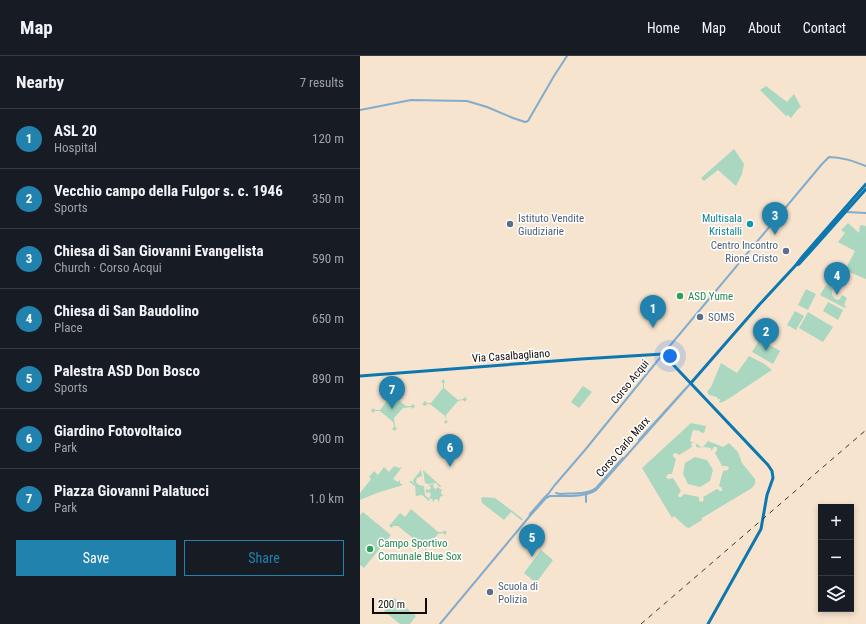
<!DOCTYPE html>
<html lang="en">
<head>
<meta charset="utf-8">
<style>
	body { margin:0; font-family:"Roboto Condensed",sans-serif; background:#242831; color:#f1f3f6 }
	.controls { position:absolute; right:12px; bottom:12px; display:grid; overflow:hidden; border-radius:0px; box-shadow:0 2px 6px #0003 }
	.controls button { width:36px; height:36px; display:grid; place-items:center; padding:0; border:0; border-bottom:1px solid #363941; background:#171b24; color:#f1f3f6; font:20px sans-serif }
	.scale { position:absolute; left:12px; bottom:10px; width:55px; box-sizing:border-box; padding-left:4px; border:2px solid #100a05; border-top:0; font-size:11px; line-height:14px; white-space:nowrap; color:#100a05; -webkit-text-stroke:3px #fff; paint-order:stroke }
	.you { position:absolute; left:310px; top:300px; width:14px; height:14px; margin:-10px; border:3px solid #fff; border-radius:50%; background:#1a73e8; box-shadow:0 0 0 6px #1a73e833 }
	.badge { display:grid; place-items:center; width:26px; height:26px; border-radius:50%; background:#2082ad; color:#fff; font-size:13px; font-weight:700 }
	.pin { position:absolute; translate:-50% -33px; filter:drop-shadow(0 1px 2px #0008) }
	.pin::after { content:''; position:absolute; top:21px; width:14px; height:12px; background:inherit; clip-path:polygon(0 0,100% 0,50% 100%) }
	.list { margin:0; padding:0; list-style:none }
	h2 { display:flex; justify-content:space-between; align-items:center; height:52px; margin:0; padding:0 16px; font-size:17px }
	h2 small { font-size:13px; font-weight:400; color:#9ea1a6 }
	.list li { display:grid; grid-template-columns:26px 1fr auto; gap:12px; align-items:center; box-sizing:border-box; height:60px; padding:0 16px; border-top:1px solid #363941 }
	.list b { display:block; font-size:15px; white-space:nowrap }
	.list p { margin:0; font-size:13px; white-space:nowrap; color:#9ea1a6 }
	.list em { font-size:13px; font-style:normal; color:#9ea1a6 }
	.actions { display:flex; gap:8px; padding:12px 16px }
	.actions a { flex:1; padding:9px 0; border:1px solid #2082ad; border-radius:0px; text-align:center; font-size:14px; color:#2082ad }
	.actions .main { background:#2082ad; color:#fff }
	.icon { flex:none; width:22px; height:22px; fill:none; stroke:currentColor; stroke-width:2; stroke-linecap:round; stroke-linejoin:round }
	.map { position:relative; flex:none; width:506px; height:568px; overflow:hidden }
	header { display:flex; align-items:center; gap:24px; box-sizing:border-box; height:56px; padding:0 20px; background:#171b24; border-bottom:1px solid #363941 }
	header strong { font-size:19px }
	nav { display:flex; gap:22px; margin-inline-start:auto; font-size:14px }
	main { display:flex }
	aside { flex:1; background:#171b24 }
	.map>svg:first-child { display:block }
</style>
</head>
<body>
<header>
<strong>Map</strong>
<nav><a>Home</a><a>Map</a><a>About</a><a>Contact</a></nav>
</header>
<main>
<aside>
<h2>Nearby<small>7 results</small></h2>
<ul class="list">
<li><span class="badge">1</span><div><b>ASL 20</b><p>Hospital</p></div><em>120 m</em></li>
<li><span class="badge">2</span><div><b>Vecchio campo della Fulgor s. c. 1946</b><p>Sports</p></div><em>350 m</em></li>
<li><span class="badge">3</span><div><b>Chiesa di San Giovanni Evangelista</b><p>Church · Corso Acqui</p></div><em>590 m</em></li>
<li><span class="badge">4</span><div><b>Chiesa di San Baudolino</b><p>Place</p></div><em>650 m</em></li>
<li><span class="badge">5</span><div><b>Palestra ASD Don Bosco</b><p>Sports</p></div><em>890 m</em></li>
<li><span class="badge">6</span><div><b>Giardino Fotovoltaico</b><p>Park</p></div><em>900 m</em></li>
<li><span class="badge">7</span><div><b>Piazza Giovanni Palatucci</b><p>Park</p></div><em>1.0 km</em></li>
</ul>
<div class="actions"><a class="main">Save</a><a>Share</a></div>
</aside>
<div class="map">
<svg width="506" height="568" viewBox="0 0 506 568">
	<rect width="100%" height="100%" fill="#f7e4cf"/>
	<!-- green -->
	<path fill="#aad7c0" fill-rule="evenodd" d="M406,30l21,16 7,-8 7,13 -3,2 -7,9 -3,-3 -2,1 -26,-26z
		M374,93l10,15 -2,10 -6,12 -18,-16 -14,11 -3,-3z
		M488,167l11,10 1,-8 6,1v53l-21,-9 10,-19 -17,-9 7,-9 -4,-3z
		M466,229l7,3c-2,6 -1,9 4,12l3,-1 2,-4 5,3 -3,7 2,1 -1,2 -25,-13z
		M446,233l10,5 -8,16 -10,-5z
		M468,246l15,8 -5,10 -15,-9z
		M435,255l9,5 -8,14 -9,-5z
		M448,256l25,15 -10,15 -24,-14z
		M400,283l20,12 -7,13 -21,-12z
		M389,300l14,7 9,7 -47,31 -6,2 1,-4h-3v-2l-8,-2 -2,-3 4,-5 10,-24 16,10z
		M83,323l2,2 -1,2v5l14,12 5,-1 2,-2 2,2 -2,3 -2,-2 -5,1 -12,14v5l2,1 -2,3 -2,-2 2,-2 -1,-4 -15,-12h-3l-2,2 -3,-2 3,-3 2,2h4l12,-15v-5l-2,-1z
		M32,330l2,2 -2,2v5l14,11h5l2,-2 2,2 -2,3 -2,-2 -8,1 -9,10 1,9 2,1 -2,3 -3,-2 2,-2 -1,-5 -13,-11h-5l-2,2 -2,-2 2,-3 2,2h5l11,-15v-4l-2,-2z
		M223,330l9,6 -13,16 -8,-6z
		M331,367l15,3 -2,7 -4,-1v-1l-7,-1 -3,11 7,3 5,4 6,-7 15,6 6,-4 9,9 4,11 13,16v5l-3,4 -50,30v2l-13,8 -3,-1 -12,-11 -2,2 -30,-50zM333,386l3,1v4l6,1 2,-1 7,1v3l3,-4h3v3l-2,3 7,13h5l2,2 -1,2 -5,1 -4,15 3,2v3h-2l-3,-2 -14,8 1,3 -2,2 -3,-1v-4l-15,-3 -3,3h-2l-1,-2 3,-4 -8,-13 -5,1 -2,-2 2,-3h4l4,-15 -3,-3v-2l3,-1 3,2 13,-8 -1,-3z
		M335,401l12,3 6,10 -3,11 -10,6 -12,-3 -5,-10 2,-11z
		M34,410l5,2 3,-1 -9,12 5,3 2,-2v3l3,2 -26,8 -17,7v-7l11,-14 -2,-2 5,-6 4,4 6,-8 5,5z
		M61,414l1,6 -5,2c-3,7 3,7 7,8l1,9 3,3 2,-1 1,-3 -2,-2 -3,1v-4l3,1 2,-2 -1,-2 -2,-1 6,-1 -1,2 1,2 2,1 2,-2v-2l-2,-2 -8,1 -3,-1 -2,-13 18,16v1l-2,-1 -1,1 2,2 3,1 -2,1v2l1,2h2l-4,2 -1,5 -1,-2 -2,-1 -2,1v3l-2,-4 -2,-1 -1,1 1,1 -1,1 -7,-6 -6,1c-1,-2 0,-7 -1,-11l-1,1 -5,-5h3l2,4 -1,-5z
		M123,441l12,1 28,21 -1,1h-1l-10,-8 -7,8 -22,-17 -1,-5z
		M51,453l27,23h5l1,-2 3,2 -2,3 -2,-2 -5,1 -12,15v4l3,1 -3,3 -2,-2 1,-2v-5l-27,-22h-5l-1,2 -3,-2 11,-13 5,4z
		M3,456l28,23 -27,33 -4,-3v-50z
		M181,494l12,10 -17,23 -12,-10z
		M34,542l22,18 -6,8h-10l-16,-13z"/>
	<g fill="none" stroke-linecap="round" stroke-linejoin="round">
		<!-- minor -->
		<path stroke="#82accb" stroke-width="2" d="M0,54l51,-10 56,1 20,6 26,11 12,4 3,-1 26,-45 13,-20
			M486,156l20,1
			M279,384l48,-53
			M196,437l4,1c10,-1 27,1 36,-6l27,-30
			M226,437v9
			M195,440c11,0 32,1 41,-6l94,-106
			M169,461l1,-3 15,-17 4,-4 5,-7 31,-36 78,-96 159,-190 7,-7c13,0 24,4 37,9
			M80,568l89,-107 17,-19 4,-2h5"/>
		<!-- major -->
		<path stroke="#0d78b0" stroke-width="3" d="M436,209l3,-1 10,-11 57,-64
			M0,320l221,-17 82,-5 105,111 4,6 1,7 -6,17 -6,34 -53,95
			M331,327l68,-78 37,-40 7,-9 63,-72"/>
		<!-- rail -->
		<path stroke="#3c332b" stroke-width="1" stroke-dasharray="5 5" stroke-linecap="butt" d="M281,568l225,-194"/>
	</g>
	<!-- markers -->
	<g fill="#5c6f8a" stroke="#fff" stroke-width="1.5">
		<circle cx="150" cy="168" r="4"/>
		<circle cx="426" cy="195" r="4"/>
		<circle cx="340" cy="261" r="4"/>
		<circle cx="130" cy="536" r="4"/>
	</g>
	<circle fill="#0f9aa8" stroke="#fff" stroke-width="1.5" cx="390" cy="168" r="4"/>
	<g fill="#2e9e5b" stroke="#fff" stroke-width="1.5">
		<circle cx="320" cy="240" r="4"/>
		<circle cx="10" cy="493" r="4"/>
	</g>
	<g text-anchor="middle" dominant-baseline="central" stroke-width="3" stroke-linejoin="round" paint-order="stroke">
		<!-- service labels -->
		<g font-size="11" fill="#4e5e75" stroke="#fff" text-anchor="start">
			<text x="158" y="162">Istituto Vendite<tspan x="158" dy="13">Giudiziarie</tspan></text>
			<text x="418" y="189" text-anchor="end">Centro Incontro<tspan x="418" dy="13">Rione Cristo</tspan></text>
			<text x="348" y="261">SOMS</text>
			<text x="138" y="530">Scuola di<tspan x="138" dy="13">Polizia</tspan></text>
		</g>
		<!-- culture labels -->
		<g font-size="11" fill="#0d838f" stroke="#fff" text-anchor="end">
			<text x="382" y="162">Multisala<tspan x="382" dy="13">Kristalli</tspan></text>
		</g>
		<!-- leisure labels -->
		<g font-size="11" fill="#27864d" stroke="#fff" text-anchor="start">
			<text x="328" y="240">ASD Yume</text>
			<text x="18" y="487">Campo Sportivo<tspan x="18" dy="13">Comunale Blue Sox</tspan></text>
		</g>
		<!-- street labels -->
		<g font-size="11" fill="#100a05" stroke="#fff">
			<text transform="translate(151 300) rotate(-4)">Via Casalbagliano</text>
			<text transform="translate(270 326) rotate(-51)">Corso Acqui</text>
			<text transform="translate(263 391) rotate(-49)">Corso Carlo Marx</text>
		</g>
	</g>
</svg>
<div class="controls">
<button>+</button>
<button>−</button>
<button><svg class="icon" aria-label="layers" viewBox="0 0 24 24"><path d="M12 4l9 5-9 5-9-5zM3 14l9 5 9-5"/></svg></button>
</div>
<div class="scale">200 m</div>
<div class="you"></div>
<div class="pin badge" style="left:293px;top:272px">1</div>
<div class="pin badge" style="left:406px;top:295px">2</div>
<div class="pin badge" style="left:415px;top:179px">3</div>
<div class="pin badge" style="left:477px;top:239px">4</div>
<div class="pin badge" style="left:172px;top:501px">5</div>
<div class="pin badge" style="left:90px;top:411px">6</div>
<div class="pin badge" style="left:32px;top:353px">7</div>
</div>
</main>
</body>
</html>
